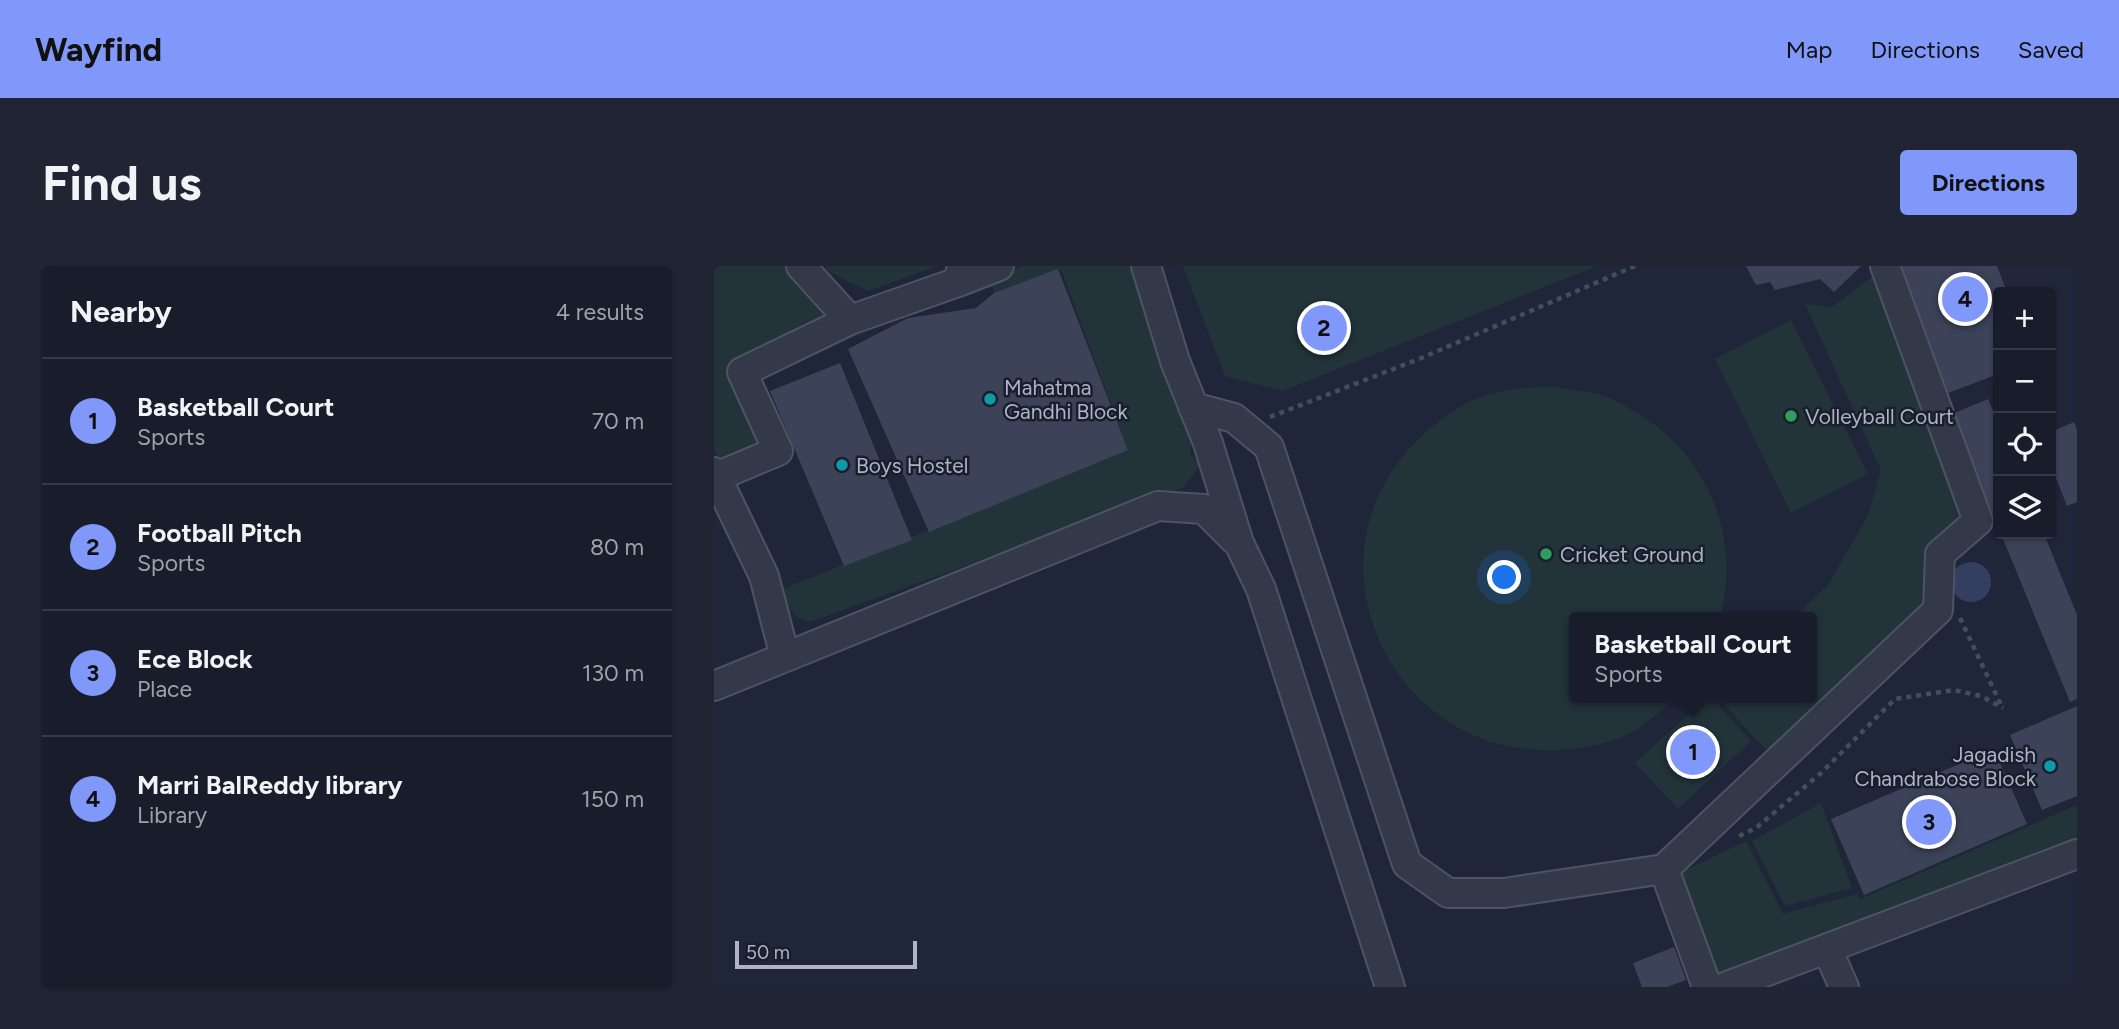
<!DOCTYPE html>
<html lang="en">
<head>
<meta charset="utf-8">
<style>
	body { margin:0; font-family:Figtree,sans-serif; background:#212533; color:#f1f3f6 }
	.controls { position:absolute; right:21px; top:21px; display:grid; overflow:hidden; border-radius:7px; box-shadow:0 2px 5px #0004 }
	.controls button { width:63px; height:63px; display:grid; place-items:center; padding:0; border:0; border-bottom:2px solid #363a47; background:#181c2b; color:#f1f3f6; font:35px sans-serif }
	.scale { position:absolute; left:21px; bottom:18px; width:182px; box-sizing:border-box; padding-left:7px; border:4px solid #aeb3c5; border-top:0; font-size:19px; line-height:24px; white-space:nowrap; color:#aeb3c5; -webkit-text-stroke:5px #191e2d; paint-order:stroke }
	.you { position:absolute; left:791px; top:312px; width:24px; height:24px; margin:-18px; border:5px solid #fff; border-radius:50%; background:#1a73e8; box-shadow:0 0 0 10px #1a73e833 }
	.badge { display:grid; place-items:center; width:46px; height:46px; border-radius:50%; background:#8098f9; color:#111; font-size:23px; font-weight:700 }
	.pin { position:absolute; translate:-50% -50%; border:4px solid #fff; box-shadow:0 2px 7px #0006 }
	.popup { position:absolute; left:855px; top:346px; width:248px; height:91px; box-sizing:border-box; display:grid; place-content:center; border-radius:7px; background:#181c2b; filter:drop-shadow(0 2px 5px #0005); font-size:23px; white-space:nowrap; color:#9fa1a9 }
	.popup b { font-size:26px; color:#f1f3f6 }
	.popup::after { content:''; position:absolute; left:50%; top:100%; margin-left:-14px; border:14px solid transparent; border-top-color:#181c2b }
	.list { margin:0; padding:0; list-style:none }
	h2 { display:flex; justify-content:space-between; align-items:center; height:91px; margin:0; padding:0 28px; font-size:30px }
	h2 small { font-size:23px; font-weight:400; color:#9fa1a9 }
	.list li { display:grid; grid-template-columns:46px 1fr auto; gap:21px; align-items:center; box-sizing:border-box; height:126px; padding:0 28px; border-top:2px solid #363a47 }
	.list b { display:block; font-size:26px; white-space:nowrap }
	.list p { margin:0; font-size:23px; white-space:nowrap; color:#9fa1a9 }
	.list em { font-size:23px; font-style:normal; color:#9fa1a9 }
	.icon { flex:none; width:38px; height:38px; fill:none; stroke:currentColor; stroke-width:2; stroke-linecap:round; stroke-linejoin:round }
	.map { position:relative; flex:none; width:1363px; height:721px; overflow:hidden; border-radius:7px }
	header { display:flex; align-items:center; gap:42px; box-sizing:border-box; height:98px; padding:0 35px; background:#8098f9; color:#111 }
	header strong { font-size:33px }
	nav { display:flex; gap:38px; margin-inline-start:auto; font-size:24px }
	.intro { display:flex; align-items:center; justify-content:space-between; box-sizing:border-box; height:168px; padding:0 42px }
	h1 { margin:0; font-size:49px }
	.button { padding:18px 32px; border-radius:7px; background:#8098f9; color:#111; font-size:24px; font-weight:700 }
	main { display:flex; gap:42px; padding:0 42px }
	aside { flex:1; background:#181c2b; border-radius:7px; box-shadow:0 2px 5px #0004 }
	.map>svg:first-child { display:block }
</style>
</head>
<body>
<header>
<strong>Wayfind</strong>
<nav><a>Map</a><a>Directions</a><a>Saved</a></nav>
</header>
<div class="intro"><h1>Find us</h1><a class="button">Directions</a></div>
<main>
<aside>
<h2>Nearby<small>4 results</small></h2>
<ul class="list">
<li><span class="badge">1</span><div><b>Basketball Court</b><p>Sports</p></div><em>70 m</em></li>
<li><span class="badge">2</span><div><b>Football Pitch</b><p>Sports</p></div><em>80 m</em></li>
<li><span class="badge">3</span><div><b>Ece Block</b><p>Place</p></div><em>130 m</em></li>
<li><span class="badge">4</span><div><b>Marri BalReddy library</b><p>Library</p></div><em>150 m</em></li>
</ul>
</aside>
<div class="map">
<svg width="1363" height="721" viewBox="0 0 1363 721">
	<rect width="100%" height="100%" fill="#202639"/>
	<!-- green -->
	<path fill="#22333a" d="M0,0h87l49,54 -108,52 32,67 -48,23 -8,-4 -4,-8z
		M112,0h111l-69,25 -40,-20z
		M308,0h107l63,171 -2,18 11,8 -17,24 -374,135 -13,-5 -22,-25 353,-142 -67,-181 -67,24 -5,-15z
		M469,0h414l-315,125 -57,-15z
		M1162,8l84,246 -34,88 -156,146 -52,-56h94v-81h-18l34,-32 40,-70 13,-45 -76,-166 27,3z
		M1077,54l77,154 -77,39 -76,-154z
		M835,120c19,3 39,5 58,11 9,3 19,10 28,15 72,41 107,125 85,205h-146v81h103c-15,11 -30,26 -47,35 -26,13 -58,18 -87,17 -155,-3 -239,-190 -131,-304 21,-22 49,-45 79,-52 18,-5 39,-6 58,-8z
		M992,432h6l39,43 -73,68 -43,-46z
		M1107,537l31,85 -67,18 -33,-65z
		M1363,539v40l-358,140 -41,-111 68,-33 37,73 74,-20 3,5z"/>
	<!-- water -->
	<path fill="#343e60" d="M1237 316a20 20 0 1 1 40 0a20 20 0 1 1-40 0Z"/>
	<!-- building -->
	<path fill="#3c4359" d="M1032,0h115l-27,26 -14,-13 -45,11 -5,-8 -14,3z
		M1175,0h108l10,26h-9v82l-60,23z
		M344,3l70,181 -199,82 -81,-183 60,-31 68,-10 18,-15z
		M126,97l72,177 -68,26 -74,-175z
		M1274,133l10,24v104l-46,-113z
		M1360,156l3,7v73l-10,4 -16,-41v-33z
		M1287,268h43l33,81v84l-7,3z
		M1363,440v90l-35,14 -32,-75z
		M1280,483l33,75 -163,71 -33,-76z
		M960,681l12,33 -19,7h-25l-9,-24z"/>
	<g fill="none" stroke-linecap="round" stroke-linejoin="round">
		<defs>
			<path id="minor" d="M87,0l49,54 108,-38 4,-16
				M432,0l29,95 33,82 31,100 22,46 129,398
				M244,16l41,-16
				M479,141l41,11 35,29 138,417 41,29h56l160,-24 274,-259 2,-56 38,-33 -93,-255
				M0,206l50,104 21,81
				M2,211l62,-26 -36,-79 108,-52
				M0,420l444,-180 46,3 30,30
				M950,603l43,118
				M1114,685l16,36
				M1011,721l352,-133"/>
		</defs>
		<!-- minor casing -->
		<use href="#minor" stroke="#4e5364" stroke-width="32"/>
		<!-- path -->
		<path stroke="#405057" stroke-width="4.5" stroke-dasharray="5 5" stroke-linecap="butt" d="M556,151l149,-58 216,-93
			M1246,352l42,89
			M1025,570l17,-8 65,-55 74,-74 59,-9 27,6 22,12"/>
		<!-- minor -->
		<use href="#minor" stroke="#343949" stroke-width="28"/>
	</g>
	<!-- markers -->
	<g fill="#0f9aa8" stroke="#191e2d" stroke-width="2.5">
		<circle cx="276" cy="133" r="7"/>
		<circle cx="128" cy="199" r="7"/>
		<circle cx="1336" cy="500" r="7"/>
	</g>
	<g fill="#2e9e5b" stroke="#191e2d" stroke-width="2.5">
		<circle cx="1077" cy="150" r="7"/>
		<circle cx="832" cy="288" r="7"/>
	</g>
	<g text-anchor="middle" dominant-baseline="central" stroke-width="5" stroke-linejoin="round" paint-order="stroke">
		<!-- poi labels -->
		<g font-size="21" fill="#aeb3c5" stroke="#191e2d" text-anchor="start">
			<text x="290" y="121">Mahatma<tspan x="290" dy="24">Gandhi Block</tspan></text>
			<text x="1091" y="150">Volleyball Court</text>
			<text x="142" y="199">Boys Hostel</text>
			<text x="846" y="288">Cricket Ground</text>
			<text x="1322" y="488" text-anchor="end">Jagadish<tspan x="1322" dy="24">Chandrabose Block</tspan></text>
		</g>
	</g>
</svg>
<div class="controls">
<button>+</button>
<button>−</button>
<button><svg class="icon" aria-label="locate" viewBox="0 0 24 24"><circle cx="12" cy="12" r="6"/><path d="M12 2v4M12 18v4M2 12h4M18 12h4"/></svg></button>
<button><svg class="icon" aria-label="layers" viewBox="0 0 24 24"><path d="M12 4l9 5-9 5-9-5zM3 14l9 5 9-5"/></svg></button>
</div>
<div class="scale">50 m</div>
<div class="you"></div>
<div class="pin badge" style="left:979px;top:486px">1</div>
<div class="popup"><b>Basketball Court</b>Sports</div>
<div class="pin badge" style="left:610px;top:62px">2</div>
<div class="pin badge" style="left:1215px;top:556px">3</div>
<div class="pin badge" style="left:1251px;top:33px">4</div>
</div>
</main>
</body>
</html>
